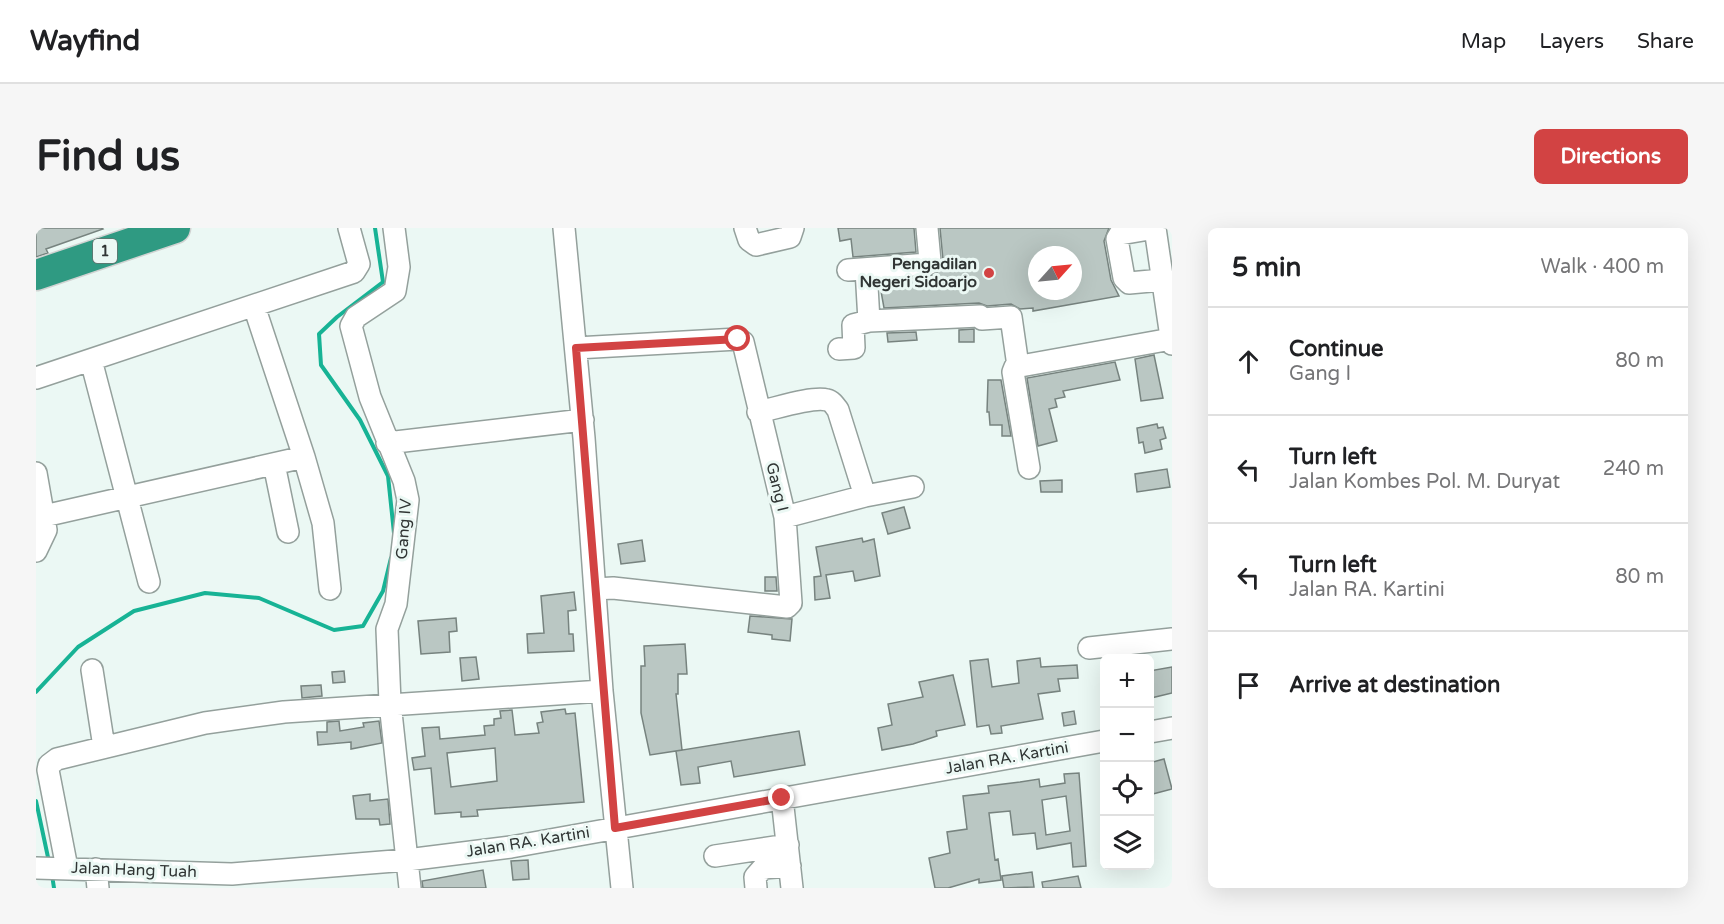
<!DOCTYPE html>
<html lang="en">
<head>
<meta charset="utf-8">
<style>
	body { margin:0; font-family:"Varela Round",sans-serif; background:#f6f6f6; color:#202124 }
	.controls { position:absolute; right:18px; bottom:18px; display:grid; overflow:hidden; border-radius:9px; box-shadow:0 6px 24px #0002 }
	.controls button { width:54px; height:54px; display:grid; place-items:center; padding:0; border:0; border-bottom:2px solid #e0e0e0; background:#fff; color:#202124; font:30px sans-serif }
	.compass { position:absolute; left:992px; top:18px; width:54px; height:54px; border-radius:50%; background:#fff; box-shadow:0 6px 24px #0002; rotate:63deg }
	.stop { position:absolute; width:18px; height:18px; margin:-14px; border:4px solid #d24343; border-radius:50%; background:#fff }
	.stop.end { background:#d24343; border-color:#fff; box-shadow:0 2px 6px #0008 }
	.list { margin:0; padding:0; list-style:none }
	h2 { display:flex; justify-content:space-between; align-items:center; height:78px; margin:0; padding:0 24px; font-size:26px }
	h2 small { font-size:20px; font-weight:400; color:#757577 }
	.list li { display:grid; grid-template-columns:39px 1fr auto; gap:18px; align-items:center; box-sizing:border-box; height:108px; padding:0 24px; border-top:2px solid #e0e0e0 }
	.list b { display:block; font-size:22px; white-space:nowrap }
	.list p { margin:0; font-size:20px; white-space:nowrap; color:#757577 }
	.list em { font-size:20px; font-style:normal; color:#757577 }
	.icon { flex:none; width:33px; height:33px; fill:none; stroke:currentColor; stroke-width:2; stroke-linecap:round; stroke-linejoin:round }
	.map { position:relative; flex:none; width:1136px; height:660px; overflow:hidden; border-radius:9px }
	header { display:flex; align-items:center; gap:36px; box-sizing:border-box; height:84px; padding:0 30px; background:#fff; border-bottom:2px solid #e0e0e0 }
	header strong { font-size:28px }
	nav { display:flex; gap:33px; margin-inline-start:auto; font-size:21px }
	.intro { display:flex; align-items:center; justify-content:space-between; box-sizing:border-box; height:144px; padding:0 36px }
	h1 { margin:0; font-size:42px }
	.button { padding:15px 27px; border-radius:9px; background:#d24343; color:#fff; font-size:21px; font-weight:700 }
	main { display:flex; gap:36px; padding:0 36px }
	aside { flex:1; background:#fff; border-radius:9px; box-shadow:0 6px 24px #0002 }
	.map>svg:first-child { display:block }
</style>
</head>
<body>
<header>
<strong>Wayfind</strong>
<nav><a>Map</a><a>Layers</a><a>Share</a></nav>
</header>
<div class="intro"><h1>Find us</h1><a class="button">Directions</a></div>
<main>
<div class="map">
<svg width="1136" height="660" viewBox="0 0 1136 660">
	<rect width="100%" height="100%" fill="#ebf8f4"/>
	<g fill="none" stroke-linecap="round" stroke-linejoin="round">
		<!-- stream -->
		<path stroke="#17b395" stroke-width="4" d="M339,0l8,54 -46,35 -18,17 2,31 39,55 28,56 6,57
			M0,464l42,-45 56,-36 71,-18 54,5 75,32 29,-4 20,-35 8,-33
			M0,573l13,61
			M16,647l2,13"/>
	</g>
	<!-- building -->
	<path fill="#bac7c3" stroke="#77837f" stroke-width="1.5" fill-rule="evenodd" d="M0,0h66l1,1 -57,20 2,4 -12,4z
		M802,0h76l2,24 -63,5 -2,-18 -11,2z
		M904,0h169l-5,13 7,39 8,16 -86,15v-3l-13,1 -9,-5 -24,2 -8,-3 -95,5 -5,-28 50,-3 10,-6 4,-11zM1001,27h36v36h-36z
		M938,101v13h-15v-12z
		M880,104l1,8 -29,2 -1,-9z
		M1118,127l9,43 -22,3 -6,-42z
		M1079,134l5,18 -57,11 2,6 -10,2 2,8 -8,2 8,32 -19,5 -11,-68z
		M952,152h13l10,56h-9v-11h-12l-1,-13h-2z
		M1121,196l1,4 5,-1 3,11 -6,2 2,9 -17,4 -2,-11 -4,1 -2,-15z
		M1131,241l3,18 -33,5 -2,-18z
		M1026,252v12h-21l-1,-11z
		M868,279l6,21 -22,6 -6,-21z
		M826,310l1,4 11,-3 6,37 -25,5 -2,-10 -27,4 4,23 -15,2 -1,-23 7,-1 -5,-29z
		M606,312l3,21 -24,3 -3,-20z
		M729,349h11l1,14h-12z
		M538,364l2,18 -8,1 1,23h4l1,17 -46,2 -1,-19 17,-1 -3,-37z
		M714,388l42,3 -2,22 -18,-2v-4l-24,-3z
		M420,390l1,13 -8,1 1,20 -29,2 -3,-33z
		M649,416l2,30h-9v20h-2l6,56 -32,5 -9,-42v-47h4l-1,-20z
		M440,429l3,22 -17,2 -2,-23z
		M1004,430l1,9 36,-2 1,13 -20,1 2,12 -22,3 5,25 -42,7 1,7 -11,1 -2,-9 -12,2 -7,-66 18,-2 4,28 27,-4 -2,-22z
		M1136,439v26l-21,5 -2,-27z
		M308,443l1,11 -12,1 -1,-11z
		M917,447l12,50 -29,6 1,5 -24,8 -31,6 -4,-22 14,-3 -4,-21 35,-7 -4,-15z
		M285,457l1,11 -20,2 -1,-12z
		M529,481l1,5 9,-1 9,89 -107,8 1,6 -17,1v-5l-26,2 -4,-46 -17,2 -2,-12 13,-2 -3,-28 17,-1 1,12 45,-4 -1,-9 10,-1v-6l7,-1 -1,-7 12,-1 3,25 24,-2 -2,-10 6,-1 -2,-10zM459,520l2,33 -46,6 -4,-34z
		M1038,483l2,13 -12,2 -2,-13z
		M303,493l1,10 24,-4 -1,-4 16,-2 3,22 -31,6v-7l-33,3 -1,-13h10v-10z
		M763,503l6,34 -71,12 -3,-16 -33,6 2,16 -19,2 -5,-34z
		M1128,531l8,30 -23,6v-32z
		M1043,545l7,93 -13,1 -2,-24 -34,6 -2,-16 -22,2 -3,-24 -21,2 6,47 3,-1 3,21 -22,3v-4l-31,9h-13l-6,-30 21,-5 -3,-21 20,-3 -4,-33 26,-3 -1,-7 32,-4 19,-3 1,8 25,-4 -1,-9zM1030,568l4,35 -24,4 -4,-35z
		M334,566v7l18,-2 2,25 -10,1 -1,-6h-23l-3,-23z
		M492,632l1,19 -16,1 -2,-19z
		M447,642l3,18h-63l-1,-7z
		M996,644l2,15 -30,1 -2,-12z
		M1042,648l3,12h-38l-1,-6z"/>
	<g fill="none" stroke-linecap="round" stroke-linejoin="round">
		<defs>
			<path id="minor" d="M358,0l5,39 -4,24 -39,26 -5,9 19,71 34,84 4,19 -12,104 -9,25 3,74 20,185
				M528,0l20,210 18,253 20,197
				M709,0l4,12 7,5 34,-8 3,-9
				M1119,0l-35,6 -3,5 7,39 5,5 33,-3
				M1119,0l17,116
				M830,41l3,52
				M812,42l80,-6 2,-3 -3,-33
				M218,78l50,151 19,66 7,66
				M540,120l162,-9 5,3 42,175 6,86 -4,4 -174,-19 -18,1
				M803,121l15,-1 -1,-23 16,-4 111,-5 2,3 29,-2 7,49
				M55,132l58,222
				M0,150l318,-106 5,-8 -10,-36
				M722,184c16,-3 54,-16 69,-12 5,1 8,6 11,10l27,86 -80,21
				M351,215l196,-23
				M238,236l14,68
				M993,240l-16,-96 2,-5 156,-28
				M0,245l10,57 -10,21
				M829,268l48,-9
				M8,288l260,-59
				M1053,420l83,-9
				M56,442l12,77
				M1114,504l22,-4
				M746,570l10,90
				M679,628l73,-11
				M0,640l196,6 175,-14 104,-13 593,-106
				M31,640l-19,-98 1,-5 8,-6 148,-36 79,-11 318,-21
				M60,641l2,19
				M720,660l-1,-11 8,-9 27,-2"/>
			<path id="highway" d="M0,47l139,-47"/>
		</defs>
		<!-- minor casing -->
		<use href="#minor" stroke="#94a09c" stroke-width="24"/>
		<!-- highway casing -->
		<use href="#highway" stroke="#d1d3d2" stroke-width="33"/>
		<!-- minor -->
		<use href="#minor" stroke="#fff" stroke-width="21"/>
		<!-- highway -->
		<use href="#highway" stroke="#2f9a82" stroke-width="30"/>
	</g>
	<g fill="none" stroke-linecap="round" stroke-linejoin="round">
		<!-- route -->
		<path stroke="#d24343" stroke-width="8" d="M702,111l-162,9 39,480 167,-30"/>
	</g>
	<!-- markers -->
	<circle fill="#d24343" stroke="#ebf8f4" stroke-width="2" cx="953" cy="45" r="6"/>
	<g text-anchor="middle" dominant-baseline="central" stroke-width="6" stroke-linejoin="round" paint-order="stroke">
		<!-- shield labels -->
		<rect fill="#ebf8f4" stroke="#68706e" stroke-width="1.5" x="57" y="11" width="24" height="24" rx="4.5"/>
		<g font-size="15" font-weight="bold" fill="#303534">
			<text x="69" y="23">1</text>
		</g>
		<!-- poi labels -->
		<g font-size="16" font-weight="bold" fill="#303534" stroke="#ebf8f4" text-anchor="end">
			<text x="941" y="36">Pengadilan<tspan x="941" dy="18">Negeri Sidoarjo</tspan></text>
		</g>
		<!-- street labels -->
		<g font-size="16" fill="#303534" stroke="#ebf8f4">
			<text transform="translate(741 259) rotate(76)">Gang I</text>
			<text transform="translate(368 301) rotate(-86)">Gang IV</text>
			<text transform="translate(971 530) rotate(-10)">Jalan RA. Kartini</text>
			<text transform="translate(492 614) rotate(-9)">Jalan RA. Kartini</text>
			<text transform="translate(98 642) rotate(2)">Jalan Hang Tuah</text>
		</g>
	</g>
</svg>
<div class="controls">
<button>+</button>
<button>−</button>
<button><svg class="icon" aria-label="locate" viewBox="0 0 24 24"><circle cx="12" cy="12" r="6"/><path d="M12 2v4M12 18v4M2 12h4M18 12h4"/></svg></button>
<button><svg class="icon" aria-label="layers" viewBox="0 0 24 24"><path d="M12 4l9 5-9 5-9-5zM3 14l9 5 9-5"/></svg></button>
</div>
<svg class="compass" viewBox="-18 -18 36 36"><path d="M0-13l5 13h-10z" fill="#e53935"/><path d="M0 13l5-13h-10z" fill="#757577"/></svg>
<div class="stop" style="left:702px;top:111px"></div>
<div class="stop end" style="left:746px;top:570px"></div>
</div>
<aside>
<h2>5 min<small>Walk · 400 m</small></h2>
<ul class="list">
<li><svg class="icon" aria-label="ahead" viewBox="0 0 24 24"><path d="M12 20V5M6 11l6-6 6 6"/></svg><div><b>Continue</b><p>Gang I</p></div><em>80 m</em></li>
<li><svg class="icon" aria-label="left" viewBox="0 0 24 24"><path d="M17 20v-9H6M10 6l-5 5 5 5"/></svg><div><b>Turn left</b><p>Jalan Kombes Pol. M. Duryat</p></div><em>240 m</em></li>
<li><svg class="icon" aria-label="left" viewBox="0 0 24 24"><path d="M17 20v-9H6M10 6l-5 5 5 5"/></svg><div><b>Turn left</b><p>Jalan RA. Kartini</p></div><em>80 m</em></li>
<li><svg class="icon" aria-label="arrive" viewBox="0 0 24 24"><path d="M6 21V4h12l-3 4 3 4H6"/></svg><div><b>Arrive at destination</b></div></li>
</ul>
</aside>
</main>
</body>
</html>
